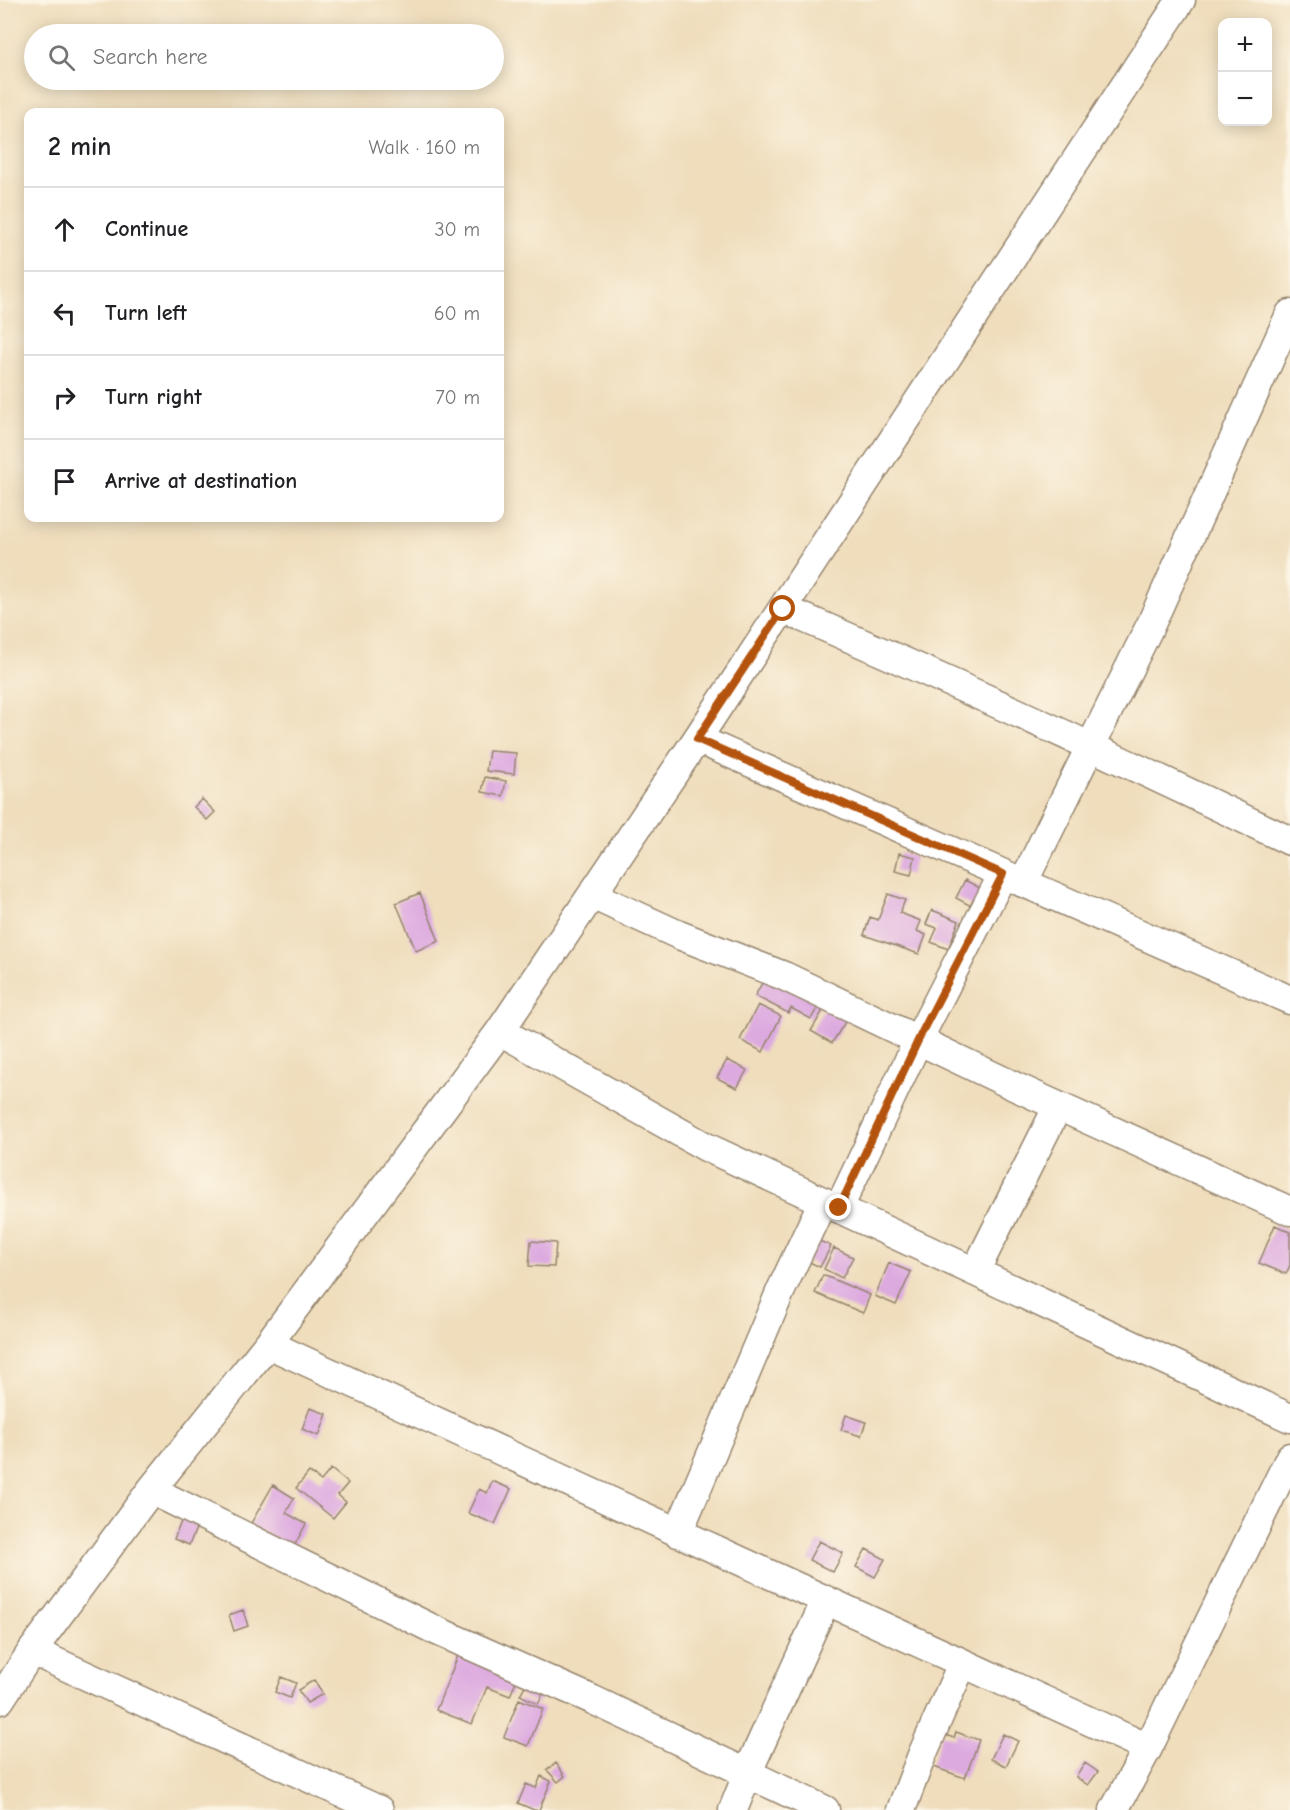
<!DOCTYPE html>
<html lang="en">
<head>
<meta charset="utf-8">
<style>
	body { margin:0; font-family:"Comic Neue",sans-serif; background:#f6f6f6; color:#202124 }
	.controls { position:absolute; right:18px; top:18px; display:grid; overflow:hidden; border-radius:12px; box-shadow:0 3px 15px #0003 }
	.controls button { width:54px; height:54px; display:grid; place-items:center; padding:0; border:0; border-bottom:2px solid #e0e0e0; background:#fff; color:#202124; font:30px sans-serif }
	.stop { position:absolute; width:18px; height:18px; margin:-14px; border:4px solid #b45309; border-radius:50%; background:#fff }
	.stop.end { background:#b45309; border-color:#fff; box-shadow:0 2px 6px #0008 }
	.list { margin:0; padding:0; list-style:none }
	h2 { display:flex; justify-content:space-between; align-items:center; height:78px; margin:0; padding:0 24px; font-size:26px }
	h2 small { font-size:20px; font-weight:400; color:#757577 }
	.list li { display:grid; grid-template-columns:39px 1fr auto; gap:18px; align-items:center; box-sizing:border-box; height:84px; padding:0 24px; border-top:2px solid #e0e0e0 }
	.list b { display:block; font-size:22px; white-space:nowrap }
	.list em { font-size:20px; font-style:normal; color:#757577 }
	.icon { flex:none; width:33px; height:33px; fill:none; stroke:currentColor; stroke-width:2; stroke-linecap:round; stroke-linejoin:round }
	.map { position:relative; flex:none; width:1290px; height:1810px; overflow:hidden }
	.search { position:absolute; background:#fff; box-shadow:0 3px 15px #0003; left:24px; top:24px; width:480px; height:66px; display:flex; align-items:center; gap:15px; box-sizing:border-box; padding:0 21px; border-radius:33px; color:#757577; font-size:22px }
	.panel { position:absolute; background:#fff; box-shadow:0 3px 15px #0003; left:24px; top:108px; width:480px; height:414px; border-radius:12px }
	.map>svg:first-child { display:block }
</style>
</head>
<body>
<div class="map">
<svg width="1290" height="1810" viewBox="0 0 1290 1810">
	<rect width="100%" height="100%" fill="#fcf5e5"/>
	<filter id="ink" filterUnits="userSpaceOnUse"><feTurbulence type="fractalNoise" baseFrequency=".0167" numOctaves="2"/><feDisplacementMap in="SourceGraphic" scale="12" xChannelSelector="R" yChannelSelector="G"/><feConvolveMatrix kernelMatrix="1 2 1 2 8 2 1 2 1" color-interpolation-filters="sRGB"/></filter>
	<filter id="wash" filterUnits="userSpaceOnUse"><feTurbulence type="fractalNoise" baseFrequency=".008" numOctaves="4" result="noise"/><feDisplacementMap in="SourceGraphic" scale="24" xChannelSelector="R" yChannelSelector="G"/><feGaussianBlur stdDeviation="1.35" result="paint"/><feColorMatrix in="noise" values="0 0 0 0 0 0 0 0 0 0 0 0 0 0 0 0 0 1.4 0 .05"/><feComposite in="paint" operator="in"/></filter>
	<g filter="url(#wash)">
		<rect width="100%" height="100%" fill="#efddbc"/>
		<g id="blocks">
			<!-- building -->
			<path fill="#ddaae0" d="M489,751l27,2 -2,21 -28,-3z
				M485,777l21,4 -3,15 -21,-4z
				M202,799l13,13 -8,8 -13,-13z
				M899,853l16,4 -4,18 -16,-4z
				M965,880l17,9 -9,18 -17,-9z
				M420,893l19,48 -23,10 -20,-48z
				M888,894l17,6 -5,13 21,8 -4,10 9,4 -7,19 -55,-19 6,-18 8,3z
				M932,910l27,11 -11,28 -17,-7 6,-14 -11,-4z
				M767,974l53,29 -9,16 -20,-11 -3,5 -33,-17z
				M758,1005l23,11 -18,36 -23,-12z
				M825,1007l22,12 -15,24 -21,-12z
				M727,1060l20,10 -10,18 -20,-10z
				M1275,1225l15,7v33l-4,9 -27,-11z
				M817,1240l14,6 -11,21 -13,-6z
				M531,1241l25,2 -2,24 -25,-1z
				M834,1248l19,9 -11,21 -18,-9z
				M889,1263l22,9 -15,33 -21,-9z
				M823,1275l47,20 -7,18 -48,-20z
				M310,1408l17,6 -8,22 -17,-7z
				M846,1415l20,7 -5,14 -20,-6z
				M331,1469l17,14 -10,12 8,7 -13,16 -37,-30 13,-16 12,9z
				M492,1481l19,8 -16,35 -27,-11 11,-24 8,4z
				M273,1485l21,13 -8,15 20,11 -13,24 -43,-23z
				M182,1519l15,7 -8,19 -15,-6z
				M819,1541l24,12 -10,19 -24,-12z
				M866,1549l19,10 -10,18 -19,-10z
				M243,1610l5,16 -14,5 -5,-16z
				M459,1653l59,23 -8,20 -23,-9 -15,37 -36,-14z
				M281,1677l15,6 -6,15 -15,-6z
				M314,1680l9,14 -16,9 -9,-13z
				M528,1680l18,8 -8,16 -18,-9z
				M519,1699l24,10 -15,37 -24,-9z
				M956,1732l23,8 -14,38 -34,-12 11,-32 12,4z
				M1003,1734l15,7 -12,25 -15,-7z
				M556,1763l9,13 -7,6 -11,-12z
				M1085,1763l13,9 -10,13 -12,-8z
				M541,1776l10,5 -12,29h-5l-16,-7 8,-19 10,4z"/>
		</g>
	</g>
	<g filter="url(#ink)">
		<use href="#blocks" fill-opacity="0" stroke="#95846d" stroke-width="1.5"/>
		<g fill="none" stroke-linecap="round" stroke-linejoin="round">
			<defs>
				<path id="street" d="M783,609c171,73 339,151 507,232
					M697,739l593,261
					M1023,883l128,-259 139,-310
					M592,895l87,40 105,41 232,111 274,124
					M500,1031l206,116 584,271
					M839,1208l84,-178 80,-156
					M975,1272l83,-166
					M268,1344l880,404
					M151,1490l284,140 156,69 234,111
					M678,1533l103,-243 42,-89
					M32,1651l347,159
					M0,1700l32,-49 119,-161 117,-146 232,-313 197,-292 484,-739
					M733,1810l18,-45 75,-165
					M901,1810l21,-55 40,-91
					M1114,1810l34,-62 142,-291"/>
			</defs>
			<!-- street casing -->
			<use href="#street" stroke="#95846d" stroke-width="31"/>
			<!-- street -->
			<use href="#street" stroke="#fff" stroke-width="28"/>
		</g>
	</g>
	<g fill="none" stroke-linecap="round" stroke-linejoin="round" filter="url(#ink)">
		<!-- route -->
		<path stroke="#b45309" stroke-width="8" d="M783,609l-86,130 306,135 -80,156 -84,178"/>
	</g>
</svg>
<div class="controls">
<button>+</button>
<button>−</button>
</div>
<div class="stop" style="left:783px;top:609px"></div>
<div class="stop end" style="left:839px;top:1208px"></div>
<div class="search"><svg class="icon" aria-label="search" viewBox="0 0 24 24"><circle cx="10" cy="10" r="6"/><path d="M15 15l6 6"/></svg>Search here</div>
<section class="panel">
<h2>2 min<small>Walk · 160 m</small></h2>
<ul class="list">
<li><svg class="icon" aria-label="ahead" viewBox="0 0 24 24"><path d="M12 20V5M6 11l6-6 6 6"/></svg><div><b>Continue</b></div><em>30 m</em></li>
<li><svg class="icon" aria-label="left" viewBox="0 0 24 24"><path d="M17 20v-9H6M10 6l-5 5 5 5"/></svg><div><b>Turn left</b></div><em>60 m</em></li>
<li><svg class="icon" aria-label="right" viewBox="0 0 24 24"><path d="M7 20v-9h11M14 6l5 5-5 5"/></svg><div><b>Turn right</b></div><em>70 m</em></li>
<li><svg class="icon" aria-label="arrive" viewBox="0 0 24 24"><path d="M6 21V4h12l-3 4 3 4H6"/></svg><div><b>Arrive at destination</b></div></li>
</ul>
</section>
</div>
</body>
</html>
